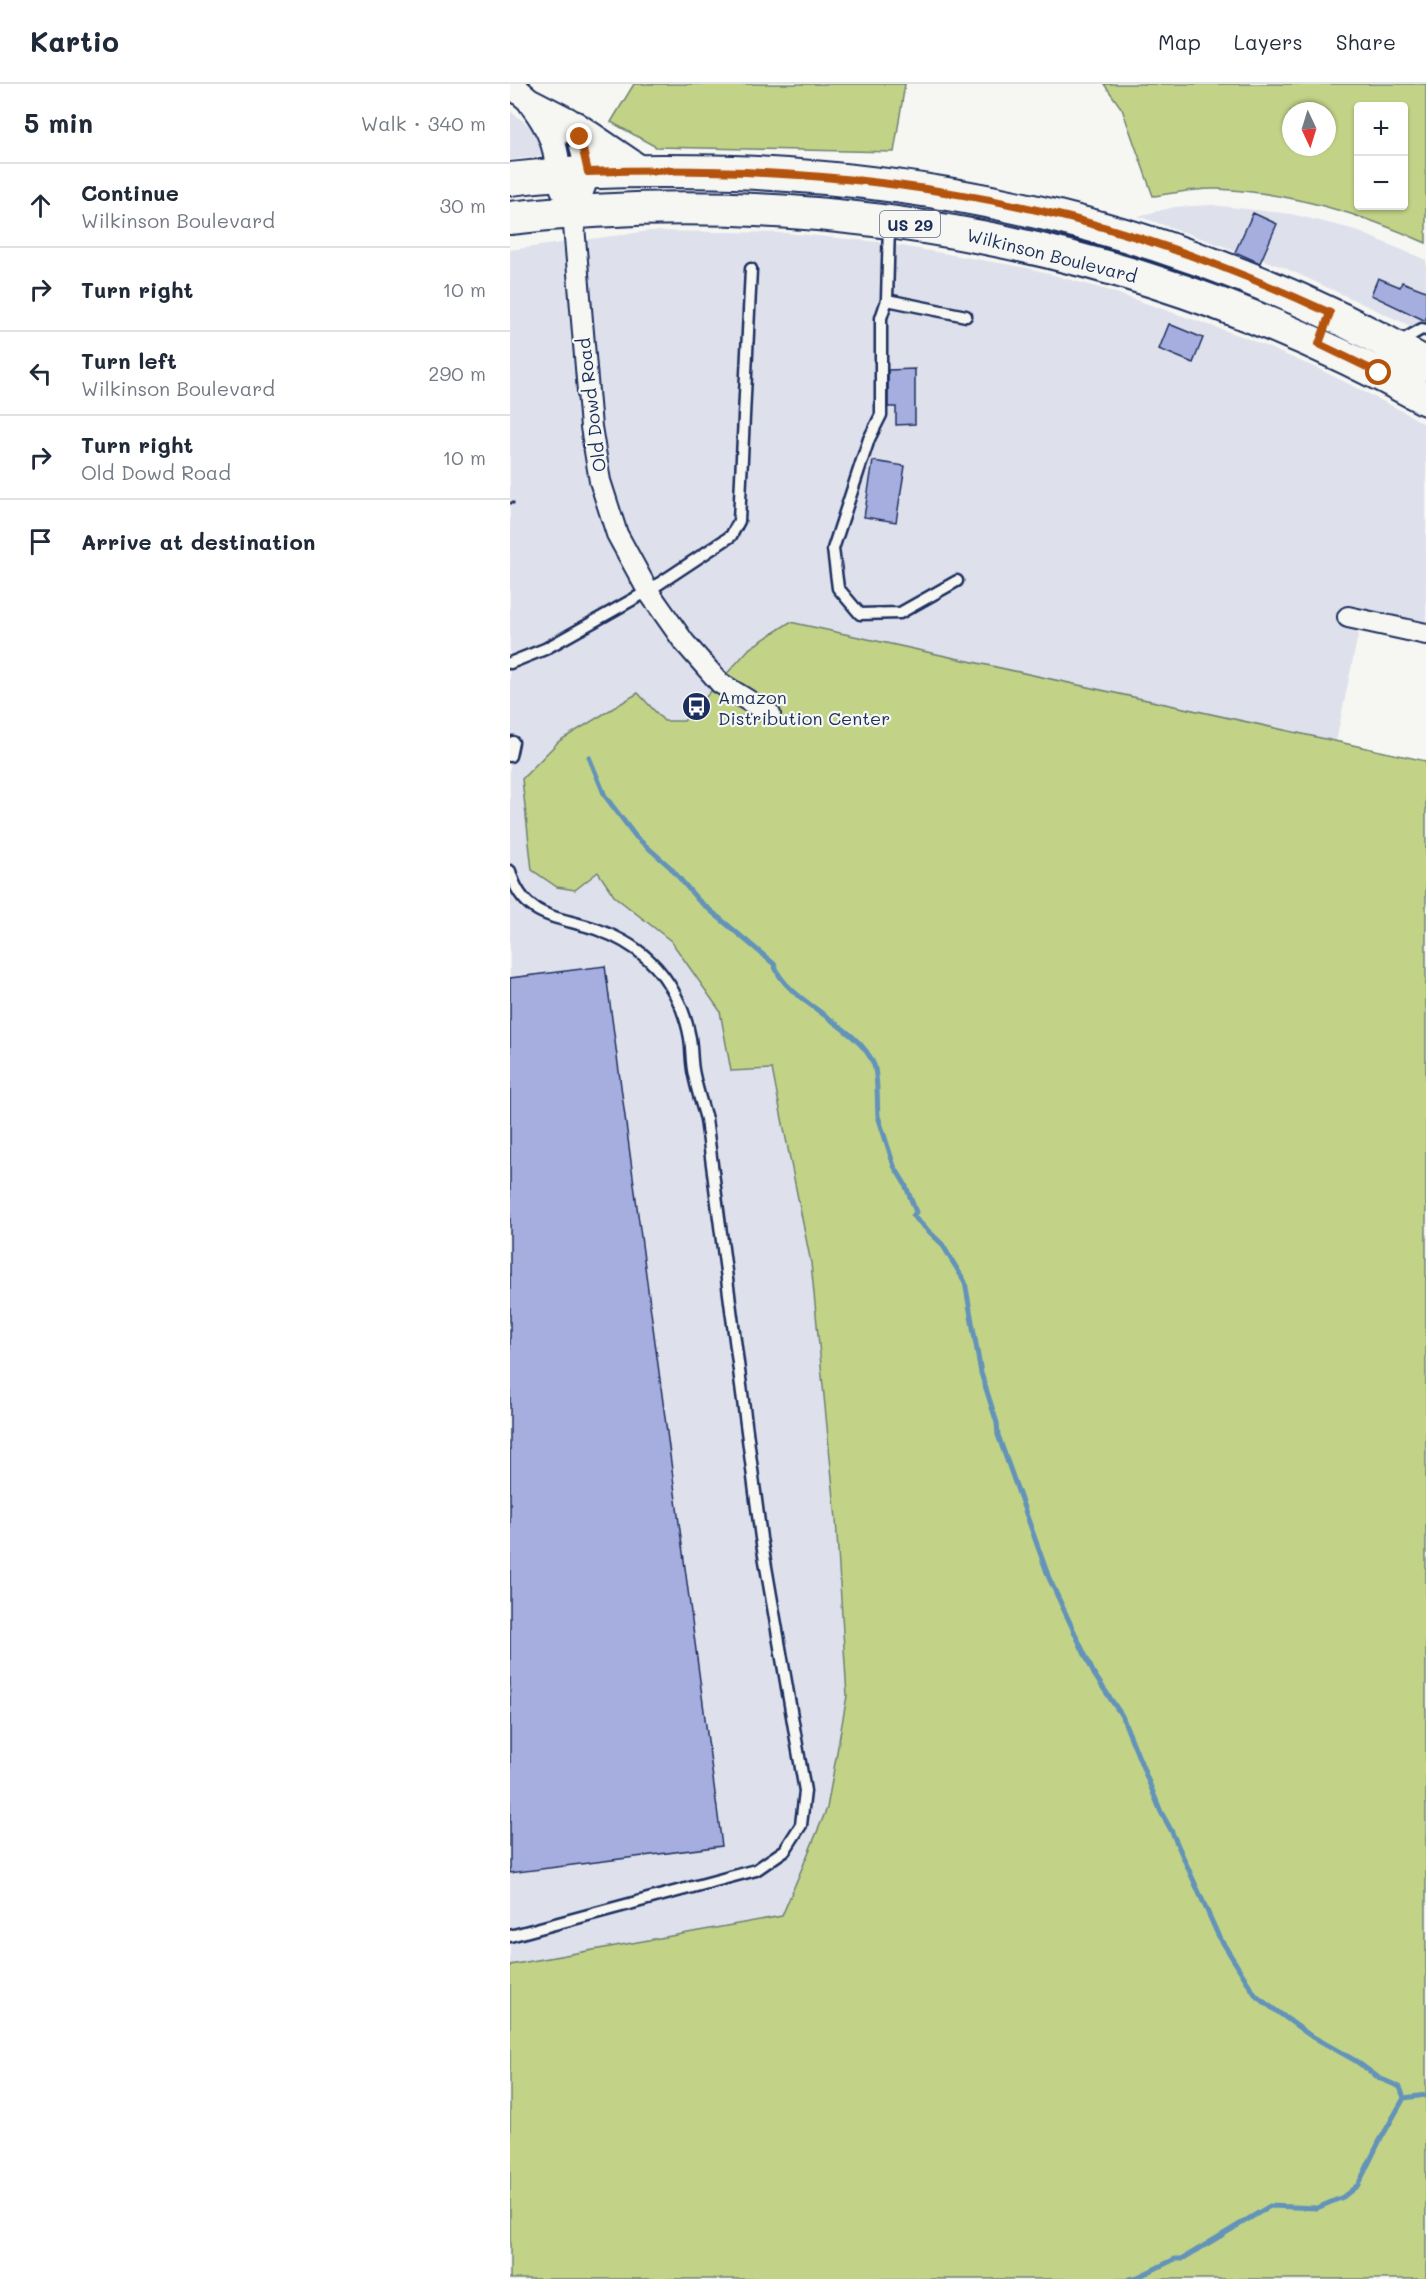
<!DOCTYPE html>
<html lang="en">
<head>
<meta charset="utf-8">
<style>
	body { margin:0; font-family:Mali,sans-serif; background:#f2f2f3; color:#1f2937 }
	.controls { position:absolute; right:18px; top:18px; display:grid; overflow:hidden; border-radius:6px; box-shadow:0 2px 4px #0004 }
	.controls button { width:54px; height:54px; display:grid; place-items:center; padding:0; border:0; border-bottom:2px solid #e0e1e3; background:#fff; color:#1f2937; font:30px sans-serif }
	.compass { position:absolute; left:772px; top:18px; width:54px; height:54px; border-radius:50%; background:#fff; box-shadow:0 2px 4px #0004; rotate:176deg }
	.stop { position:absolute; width:18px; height:18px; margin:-14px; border:4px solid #b45309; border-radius:50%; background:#fff }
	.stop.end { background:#b45309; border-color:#fff; box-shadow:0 2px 6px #0008 }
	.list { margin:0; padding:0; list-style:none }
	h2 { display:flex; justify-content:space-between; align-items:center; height:78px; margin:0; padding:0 24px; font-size:26px }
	h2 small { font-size:20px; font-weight:400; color:#747a83 }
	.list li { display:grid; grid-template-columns:39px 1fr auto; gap:18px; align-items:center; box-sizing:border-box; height:84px; padding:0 24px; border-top:2px solid #e0e1e3 }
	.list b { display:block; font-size:22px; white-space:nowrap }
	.list p { margin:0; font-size:20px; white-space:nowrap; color:#747a83 }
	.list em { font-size:20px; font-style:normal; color:#747a83 }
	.icon { flex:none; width:33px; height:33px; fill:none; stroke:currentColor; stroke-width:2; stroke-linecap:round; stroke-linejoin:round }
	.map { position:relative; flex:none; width:916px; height:2195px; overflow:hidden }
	header { display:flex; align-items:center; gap:36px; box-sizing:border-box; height:84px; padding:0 30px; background:#fff; border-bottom:2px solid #e0e1e3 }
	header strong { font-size:28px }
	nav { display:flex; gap:33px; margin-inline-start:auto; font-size:21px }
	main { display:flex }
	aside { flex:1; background:#fff }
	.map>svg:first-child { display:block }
</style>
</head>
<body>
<header>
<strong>Kartio</strong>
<nav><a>Map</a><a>Layers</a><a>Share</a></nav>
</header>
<main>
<aside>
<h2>5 min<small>Walk · 340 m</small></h2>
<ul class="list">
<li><svg class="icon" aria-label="ahead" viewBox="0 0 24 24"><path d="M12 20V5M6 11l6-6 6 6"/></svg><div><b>Continue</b><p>Wilkinson Boulevard</p></div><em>30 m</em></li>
<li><svg class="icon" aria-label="right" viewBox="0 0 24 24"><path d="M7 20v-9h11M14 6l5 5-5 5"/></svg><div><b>Turn right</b></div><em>10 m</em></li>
<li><svg class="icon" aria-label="left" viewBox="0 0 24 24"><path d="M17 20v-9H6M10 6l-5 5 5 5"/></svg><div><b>Turn left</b><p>Wilkinson Boulevard</p></div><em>290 m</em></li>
<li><svg class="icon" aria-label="right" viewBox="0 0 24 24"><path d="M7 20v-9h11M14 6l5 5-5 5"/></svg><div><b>Turn right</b><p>Old Dowd Road</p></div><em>10 m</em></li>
<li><svg class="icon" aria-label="arrive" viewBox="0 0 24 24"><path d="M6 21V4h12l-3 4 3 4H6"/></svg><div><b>Arrive at destination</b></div></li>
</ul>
</aside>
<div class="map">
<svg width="916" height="2195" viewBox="0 0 916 2195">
	<rect width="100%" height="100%" fill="#f6f6f2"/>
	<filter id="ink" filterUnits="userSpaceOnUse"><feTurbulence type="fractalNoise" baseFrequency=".0167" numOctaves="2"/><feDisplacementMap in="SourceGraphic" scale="12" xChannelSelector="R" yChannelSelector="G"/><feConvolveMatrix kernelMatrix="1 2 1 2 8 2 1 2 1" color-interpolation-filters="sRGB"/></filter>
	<g filter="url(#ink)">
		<!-- built -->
		<path fill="#dee0ec" d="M0,27l31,24 4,18 -5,3 -30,4z
			M702,121l79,9 61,15 74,31v76l-22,-13 -121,-56 -145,-51 37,-9z
			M140,147l137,2 91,9 150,26 79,22 137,47 77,33 85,43 20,12v219l-67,-14 -23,111 -546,-119 -40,26 -45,48 -74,89 550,968 -671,287v-1790z"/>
		<!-- green -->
		<path fill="#c2d387" stroke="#6e8172" stroke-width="1.5" fill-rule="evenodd" d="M124,0h271l-11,68 -238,-5 -45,-25z
			M594,0h322v159c-63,-29 -138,-51 -209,-54 -20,-1 -43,4 -64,7l-31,-87zM894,22v100h-46v-100zM781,27h36v36h-36z
			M280,538l636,139v1518h-916v-314l272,-49 45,-108 20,-112 -11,-177 -25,-256 -39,-194 -41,2 -11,-60 -49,-70 -57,-45 -16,-24 -23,18 -18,-3 -25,-17 -10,-91 37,-38 79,-48 26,28h20l66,-73z"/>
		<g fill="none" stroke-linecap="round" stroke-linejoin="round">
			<!-- stream -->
			<path stroke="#6393b9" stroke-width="5" d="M79,673l16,39 31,41 34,30 28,33 76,64c10,37 85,61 100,101 4,12 3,37 4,51l16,50 11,18 11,28 -3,4 29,28 23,38 16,91 16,50 1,12 51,143 45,96 28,42 39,96 10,18 47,105 38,61 52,38 48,27 23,17 21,9 4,11
				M894,2014l22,-3
				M619,2195l9,-2 37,-18h7l88,-53 47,2 26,-11 15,-12 21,-43 25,-44"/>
		</g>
		<!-- building -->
		<path fill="#a5aedf" stroke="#1b2f5e" stroke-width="1.5" d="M743,129l24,11 -17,39 -25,-11z
			M868,194l22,9 2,-5 24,9v30l-55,-26z
			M659,240l34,14 -10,25 -34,-14z
			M405,285v55l-19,1v-18h-8v-37z
			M363,377l32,5 -9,56 -32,-5z
			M95,882l117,880 -212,27v-895z"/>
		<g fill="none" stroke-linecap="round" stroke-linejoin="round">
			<defs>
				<path id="service" d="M379,141l-2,75 79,16
					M377,216l-6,18v97l-12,24 -36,110 5,39 22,26 40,-1 57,-32
					M887,259l25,-14 4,1
					M0,579l35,-14 103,-58 83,-55 8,-15 12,-252
					M0,672l3,-14
					M0,787c13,48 48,45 86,58 17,6 38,17 52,30 22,20 37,50 42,79 2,13 1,25 4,37 3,15 8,30 12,44l55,419 44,253 -4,34 -16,25 -29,20 -246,66"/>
				<path id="minor" d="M63,130l18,213 9,54 17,53 31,57 36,51 36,41 50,31
					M838,533l78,17"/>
				<path id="tertiary" d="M0,0l19,16 39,20 12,17 8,35 -15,42
					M20,18c11,15 21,30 25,48 3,14 3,25 8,39"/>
				<path id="primary" d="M63,43l65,44
					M0,95c74,-9 149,-9 224,-7 247,10 477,69 692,192
					M0,134c319,-35 635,26 916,181"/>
			</defs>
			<!-- service casing -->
			<use href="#service" stroke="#1b2f5e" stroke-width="15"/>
			<!-- minor casing -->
			<use href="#minor" stroke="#1b2f5e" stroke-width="24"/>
			<!-- tertiary casing -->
			<use href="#tertiary" stroke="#1b2f5e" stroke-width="28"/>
			<!-- primary casing -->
			<use href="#primary" stroke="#1b2f5e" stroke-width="36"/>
			<!-- path -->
			<path stroke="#1b2f5e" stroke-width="3" stroke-dasharray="4.5 4.5" stroke-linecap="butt" d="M0,419h8"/>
			<!-- service -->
			<use href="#service" stroke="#f6f6f2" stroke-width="10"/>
			<!-- minor -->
			<use href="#minor" stroke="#f6f6f2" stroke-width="20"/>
			<!-- tertiary -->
			<use href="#tertiary" stroke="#f6f6f2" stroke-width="24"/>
			<!-- primary -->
			<use href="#primary" stroke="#f6f6f2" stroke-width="32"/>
		</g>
	</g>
	<g fill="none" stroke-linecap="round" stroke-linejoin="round" filter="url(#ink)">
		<!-- route -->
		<path stroke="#b45309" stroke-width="8" d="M70,53l8,35c161,-6 325,6 482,46 89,23 176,56 260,95l-11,31 60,29"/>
	</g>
	<!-- icons -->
	<defs>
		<symbol id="bus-disc" viewBox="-11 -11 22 22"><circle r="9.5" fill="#1b2f5e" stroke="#f6f6f2"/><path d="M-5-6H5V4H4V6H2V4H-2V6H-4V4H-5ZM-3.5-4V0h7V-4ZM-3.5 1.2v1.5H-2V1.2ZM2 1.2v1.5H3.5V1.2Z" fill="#fff"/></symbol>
	</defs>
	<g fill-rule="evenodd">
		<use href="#bus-disc" x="170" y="606" width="33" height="33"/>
	</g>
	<g text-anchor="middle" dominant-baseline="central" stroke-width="4.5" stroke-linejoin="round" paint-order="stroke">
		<!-- shield labels -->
		<rect fill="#f6f6f2" stroke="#5d6b8a" stroke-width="1.5" x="370" y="127" width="60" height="26" rx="4.5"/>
		<g font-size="16" font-weight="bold" fill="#1b2f5e">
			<text x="400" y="140">US 29</text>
		</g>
		<!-- street labels -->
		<g font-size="18" fill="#1b2f5e" stroke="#f6f6f2">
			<text transform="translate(542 171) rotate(14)">Wilkinson Boulevard</text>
			<text transform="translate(81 321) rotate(-97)">Old Dowd Road</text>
		</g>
		<!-- poi labels -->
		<g font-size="18" fill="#1b2f5e" stroke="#f6f6f2" text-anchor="start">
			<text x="208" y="613">Amazon<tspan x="208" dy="21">Distribution Center</tspan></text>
		</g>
	</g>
</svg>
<div class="controls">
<button>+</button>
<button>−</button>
</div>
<svg class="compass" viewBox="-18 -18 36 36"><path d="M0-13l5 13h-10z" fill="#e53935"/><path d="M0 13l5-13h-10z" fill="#747a83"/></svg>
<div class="stop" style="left:869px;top:289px"></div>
<div class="stop end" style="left:70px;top:53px"></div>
</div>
</main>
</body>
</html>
